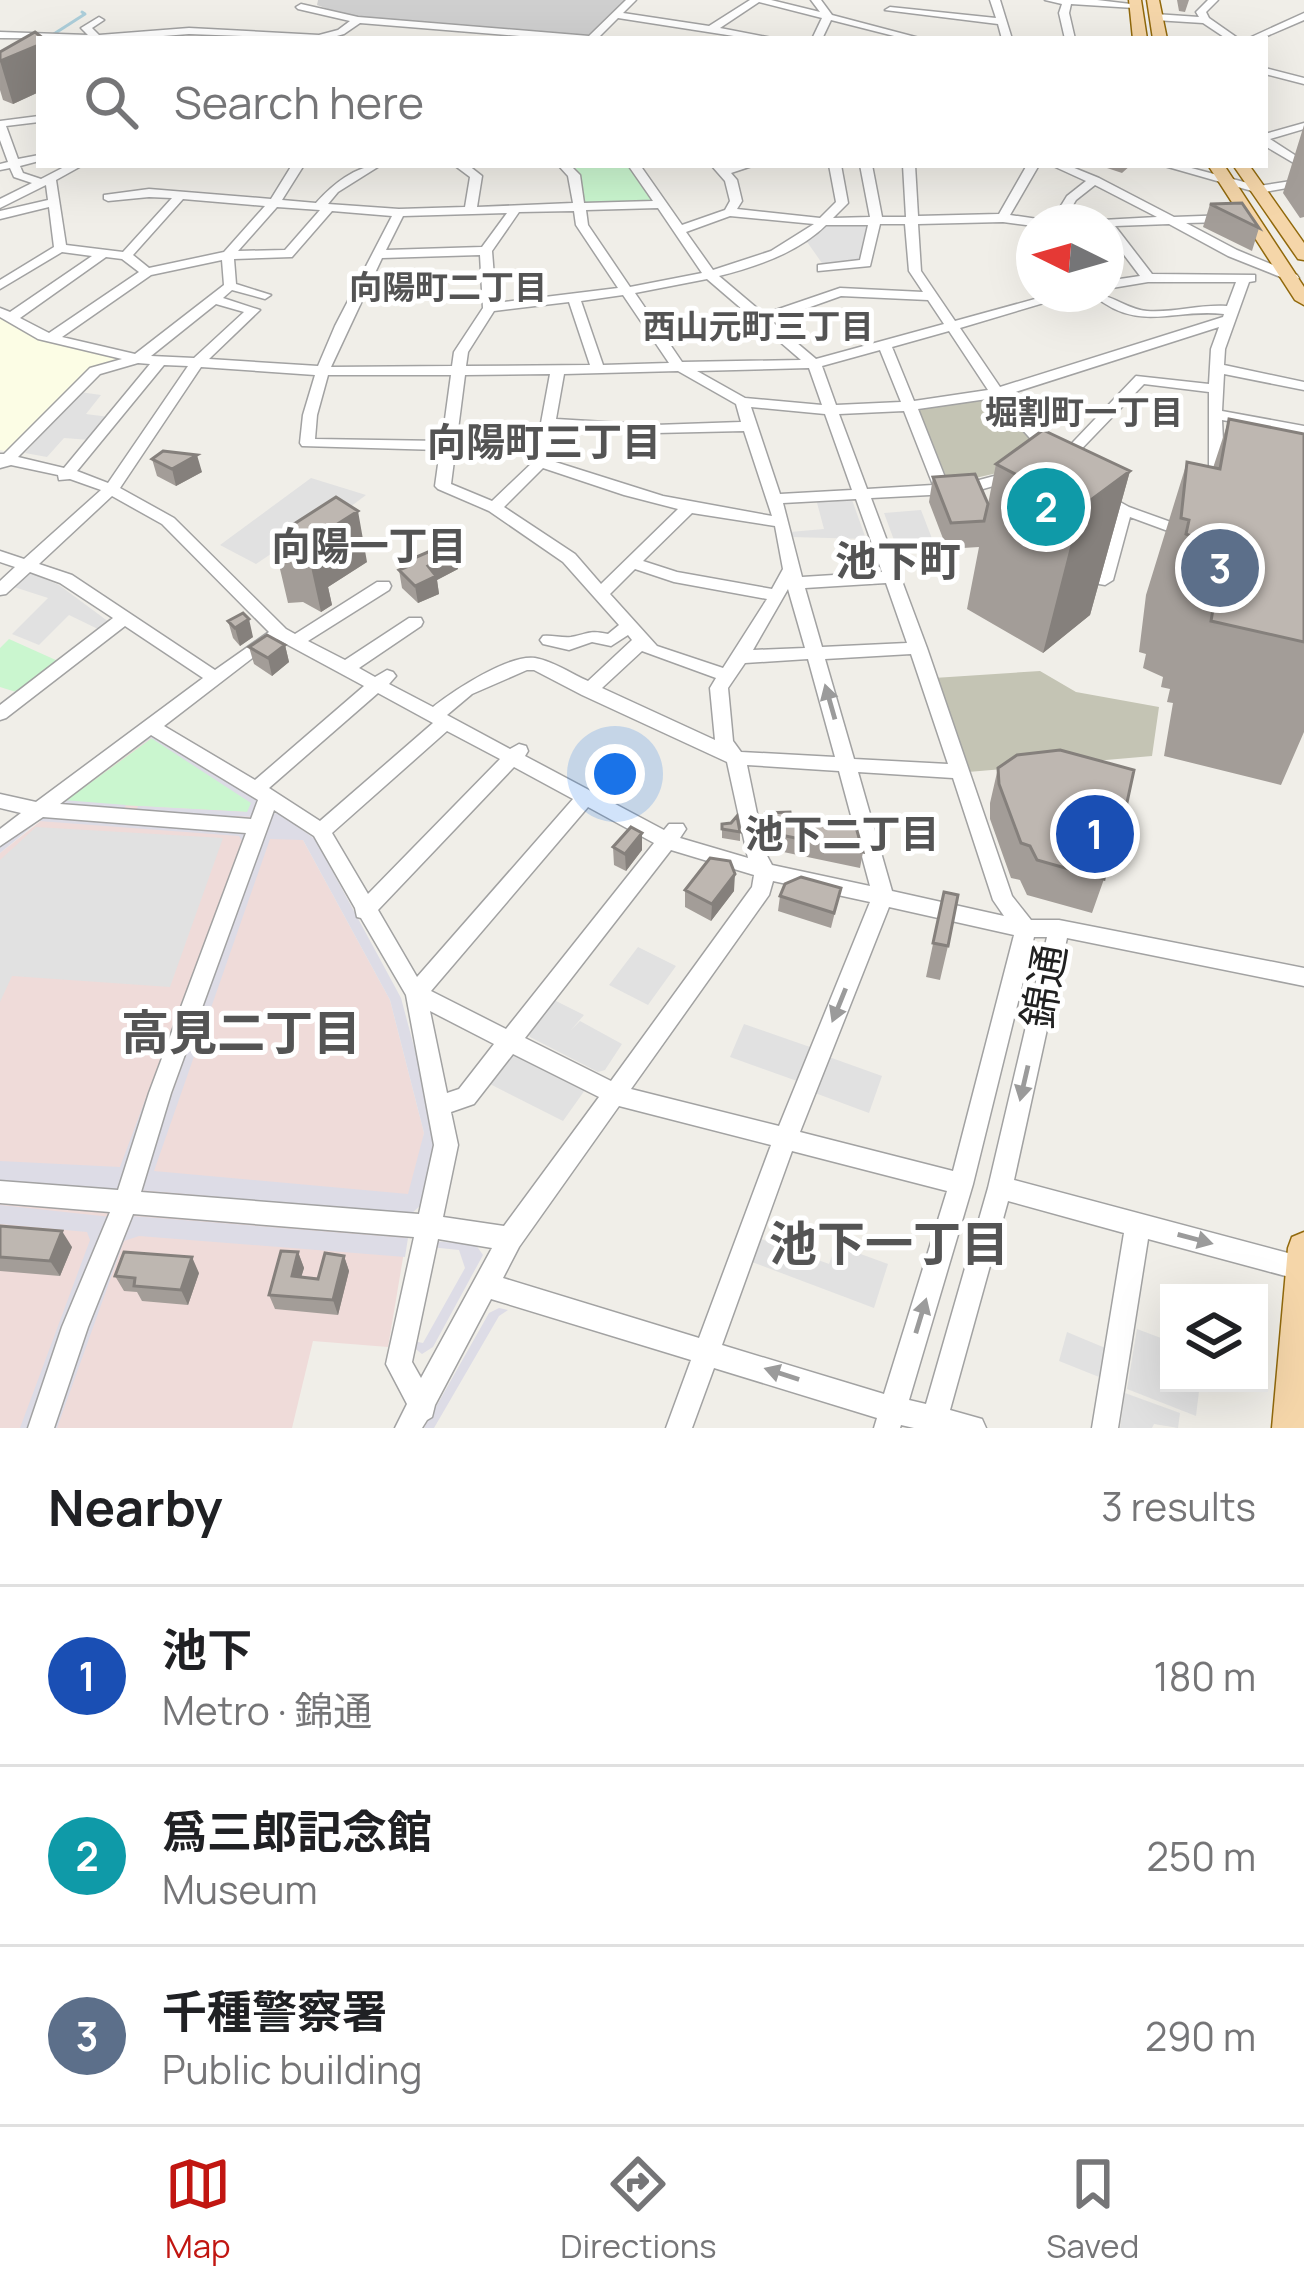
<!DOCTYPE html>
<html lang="en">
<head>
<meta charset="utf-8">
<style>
	body { margin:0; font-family:Manrope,"Noto Sans JP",sans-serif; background:#f6f6f6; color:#202124 }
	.controls { position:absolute; right:36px; bottom:36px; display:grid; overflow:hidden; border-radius:0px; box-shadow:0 12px 48px #0002 }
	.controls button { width:108px; height:108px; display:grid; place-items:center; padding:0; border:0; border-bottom:3px solid #e0e0e0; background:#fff; color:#202124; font:60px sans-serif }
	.compass { position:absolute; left:1016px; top:204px; width:108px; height:108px; border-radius:50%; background:#fff; box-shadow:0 12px 48px #0002; rotate:275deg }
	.you { position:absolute; left:615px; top:774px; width:42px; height:42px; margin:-30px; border:9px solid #fff; border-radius:50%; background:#1a73e8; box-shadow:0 0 0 18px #1a73e833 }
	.badge { display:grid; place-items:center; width:78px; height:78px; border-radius:50%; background:#c11611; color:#fff; font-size:39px; font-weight:700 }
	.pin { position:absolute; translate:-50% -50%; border:6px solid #fff; box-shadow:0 3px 12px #0006 }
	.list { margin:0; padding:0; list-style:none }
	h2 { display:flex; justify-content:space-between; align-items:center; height:156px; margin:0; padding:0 48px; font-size:51px }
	h2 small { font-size:39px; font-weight:400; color:#757577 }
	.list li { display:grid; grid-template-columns:78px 1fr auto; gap:36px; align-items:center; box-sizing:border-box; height:180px; padding:0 48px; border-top:3px solid #e0e0e0 }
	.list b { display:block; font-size:45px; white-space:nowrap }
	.list p { margin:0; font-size:39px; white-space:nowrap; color:#757577 }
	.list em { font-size:39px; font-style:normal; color:#757577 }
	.icon { flex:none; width:66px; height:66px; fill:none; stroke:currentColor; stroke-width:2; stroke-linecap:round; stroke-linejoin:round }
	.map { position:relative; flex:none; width:1304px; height:1428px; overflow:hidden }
	.search { position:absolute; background:#fff; box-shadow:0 12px 48px #0002; left:36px; right:36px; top:36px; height:132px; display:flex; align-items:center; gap:30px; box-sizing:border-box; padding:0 42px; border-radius:0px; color:#757577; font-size:45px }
	.sheet { height:696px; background:#fff }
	nav { display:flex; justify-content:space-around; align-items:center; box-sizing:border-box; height:168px; border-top:3px solid #e0e0e0; background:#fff; font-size:33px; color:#757577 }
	nav a { display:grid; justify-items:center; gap:6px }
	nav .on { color:#c11611 }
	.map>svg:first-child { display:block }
</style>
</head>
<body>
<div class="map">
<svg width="1304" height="1428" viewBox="0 0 1304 1428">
	<rect width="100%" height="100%" fill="#f0eee8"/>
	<!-- commercial -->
	<path fill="#efdbd9" d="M150,735l153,105 87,160 34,133 -36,214 -75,-6 -21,87h-292v-575z"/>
	<!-- education -->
	<path fill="#fcfde5" d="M0,317l45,23 83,18 -36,10 -81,84 -11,-2z"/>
	<!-- religious -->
	<path fill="#cfcfcf" d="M318,0h309l-40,36 -8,1 -216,-19 -27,-6 -19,-7z"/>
	<!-- construction -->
	<path fill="#c4c4b4" d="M989,400l9,4 52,57 -101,23 -31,-76z
		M1040,671l36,21 83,15 -7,49 -184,16 -34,-94z"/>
	<!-- park -->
	<path fill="#caf6cf" d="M573,165h57l24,36 -69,4 -4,-30z
		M9,639l49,22 -42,31 -16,-5v-39z
		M152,738l100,64 -4,10 -184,-10z"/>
	<!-- parking -->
	<path fill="#e1e1e1" d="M831,223l39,1 -11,38 -35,4 -19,-27z
		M80,392l21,3 -15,19 23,3 -19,23 -26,-2 -17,19 -22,-4z
		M311,478l55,17 -48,36 -7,-4 -55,37 -36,-19z
		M851,497l15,42 -75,-2 -1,-5 34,-3 -8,-30z
		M921,510l15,39 -38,2 -14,-38z
		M31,573l28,12 50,37 -9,8 -31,-15 -30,30 -27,-11 36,-36 -37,-12z
		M36,827l187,11 -53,149 -158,-11 -12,26v-142z
		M638,947l38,19 -28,39 -39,-20z
		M550,998l34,17 -13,15 9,-9 42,23 -17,26 -7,2 -68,-35 -3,-7z
		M744,1024l66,23 -13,34 -67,-24z
		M508,1051l77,39 -22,31 -77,-39z
		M829,1057l53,19 -13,37 -54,-20z
		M761,1239l68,25 7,-19 52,19 -14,44 -122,-46z
		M1137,1329l32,12v42h31l-4,33 -69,-27z
		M1067,1332l43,18 -6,29 -45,-18z
		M1125,1393l55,20 -2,15 -24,-4 -2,4h-32z"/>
	<!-- plaza -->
	<path fill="#dddce6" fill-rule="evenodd" d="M148,733l114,67 -7,17 -119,-5 2,-6 109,6 4,-9 -100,-65 -88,62 63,5 -3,6h-51l-18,-10z
		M278,813l37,26 86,159 36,135 -16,72 -10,9 -273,-24 134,-376zM270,839l33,1 87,160 34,133 -16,61 -254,-23z
		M42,815l205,14 -123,357 -9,4 -115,-9v-20l120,6 122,-326 -3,-5 -200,-15 -39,32v-11z
		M0,1205l111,12 -75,211h-16l70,-188 -3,-8 -87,-8z
		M132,1216l13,1 263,21 -3,19 -266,-21 -15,5 -67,187h-9z
		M434,1241l42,4 7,10 -50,92 -11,7 -9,-7v-6l10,2 42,-75 -6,-18 -29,-3z
		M499,1308l9,2 -9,6 -65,112h-10l65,-115z"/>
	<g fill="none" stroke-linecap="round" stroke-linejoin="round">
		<!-- stream -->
		<path stroke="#acceda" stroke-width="3" d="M46,39l39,-25 -3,-2"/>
		<defs>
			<path id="minor" d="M626,0h10l-13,13 86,13 41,-26h21l49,12 -9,-12h10l11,15 91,24h-17l-75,-19 -9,19h-10l10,-21 -63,-16 -39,26 57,11h-24l-135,-21 -21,21h-41l-196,-16 -16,11 -18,5 -137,-5 -65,5 -124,-1v-6l88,3 -7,-7 18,-11 5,3 -12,8 7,7 90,-7 130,7 19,-5 12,-9 -52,-12 -2,-2 5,-3 57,13 231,19z
				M990,0h10l12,39h-10l-4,-15 -113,-14 5,-3 106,11z
				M1045,0h52l42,5 -5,3 -63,-4 -2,9 6,26h-10l-6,-26 3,-9z
				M1208,0h10l-12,12 3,6 30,21h-12l-24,-16 -48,-3 -5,-3 5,-3 44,3 -3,-5z
				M1304,13v7l-44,19h-13z
				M1265,68l39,10v6l-39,-10z
				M39,116v6l-33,4 12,33 21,-4v6l-19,5 3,7 18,6 27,-14h15l-27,15 10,65 57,7 49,-54 -23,-1 -41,4 -4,-2v-4l45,-6 122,10 21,-34h12l-22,35 34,3c16,-18 40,-38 65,-38l-43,27 -10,12 71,5 66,-2 5,-30 -16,-12h14l14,11 -5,31 96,-4 -5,-27 -10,-11h12l10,10 4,28 69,-2 -25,-36h12l42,60 43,-15 5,-9 -5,-20 -14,-16 15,3 29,-3 -24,8 6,7 5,21 -5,8 83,9 16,-16 -7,-37h12l7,38 -15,15 37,-1 -10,-52h12l10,52h24l-3,-52h12l3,51 81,-2 28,-49h12l-29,50 28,4 2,3h-6v4l-31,-4 -85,2 3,47 34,50 98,-27h21l-114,34 40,59 223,-70 1,-3c-52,-6 -85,20 -132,-20 20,0 34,15 55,17 27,2 53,-7 80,-5l9,-24h-88l-42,7v-8l34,-5 -34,-45v-9l-4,-2 55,-3 -62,-32 -19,15 -13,22h-12l16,-26 19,-15 -35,-16h16l32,13 75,39 55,-2 2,3 -6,4 -39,1 51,27 60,25 2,3 -6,4 -65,-26 -59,-32 -54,2 37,48 103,1v6l-6,1 -24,67 -1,16 80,17v8l-80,-16 -2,37 82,15v8l-82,-14 3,64 -3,3h-10l-3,-3v-92l-65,-8 -77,80 -5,1 -7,-4 81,-85 73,8 2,-35 8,-22 -213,68 49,54v6h-10l-51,-57 -76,11 30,76 20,-2 45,-12 8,5 -3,3 -49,14 -98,5 56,150 85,248 19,24h28l245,48v18l-237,-48 -53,242 289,77 1,24 -156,-42 -30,189h-26l32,-195 -116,-32 -58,209 32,9 4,9h-72l-13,-3 -1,3h-26l3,-10 -163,-50 -22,60h-26l25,-68 -200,-61 -56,106 -3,12 -5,3 -5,8h-27l12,-24 -21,-40 28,-127 -281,-23 -45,113 -34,101h-26l34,-101 48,-115 -110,-9v-22l118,9 31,-97 97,-260 -203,-16 -43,29v-17l21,-16 -21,-5v-14l36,8 167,-124 -78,-52 -119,92 -6,2v-15l113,-87 -53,-35 -30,-11 -24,22 -6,1v-14l15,-14 -15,-5v-11l24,8 77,-69 -31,-11 -11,1 -1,-5 -47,-10 -11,3v-14h4l86,-86 32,-9 -84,-20 -38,-22v-9l10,4 82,-56 -30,-4 -62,37v-9l54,-33 -5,-40 -49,12v-8l48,-11 -2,-15 -46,23v-9l32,-16 -18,-6 -4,-9 -10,2v-6l8,-2 -8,-22v-19zM183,199l82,7 -41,46 -75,16 -16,-13zM277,207l43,3 -35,40 -47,1zM658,208l44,65 -72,14 -42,-62 -2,-15zM332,211l60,5 -57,110 -17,40 -109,-7 51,-49 -37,-12 9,-8 33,9 6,-4 -35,-11 -2,-25 58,-2zM574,211l2,14 42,63 -122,15 -4,-52 27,-39zM507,213l-25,34 -96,3 17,-34zM730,216l84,8 -43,27 -58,19 -27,-38zM880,224h25l4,47 14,21 -83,-4 -76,26 -45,-38c37,-9 80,-24 107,-51h42l-8,35 -42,5v6l52,-5zM480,255l3,53 -29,44 -2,14 -121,1 51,-109zM106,257l16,2 17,13 -90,61 -29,-15zM222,260l2,25 -89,69 -73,-17 89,-62zM707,279l94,81 -119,2 -47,-69zM623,295l46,68 -66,2 -22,-64zM841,296l87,4 16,24 -128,35 -45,-38zM569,302l21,63 -124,1 2,-14 26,-41zM216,304l28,8 -50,46 -43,-2zM949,331l39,59 -74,11 -22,-54zM880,350l21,52 -65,3 -14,-39zM138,363l12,1 -86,104 -46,-11 82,-83zM164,365l24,1 -80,117 -31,-12zM201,367l114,8 -12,40 -3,28 2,3 138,4 -5,36 3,3 51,22 74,51 56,63 -11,9c-19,-4 -20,0 -37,3 -9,1 -19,-2 -28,-1l-3,4 3,4 26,6 23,-8 19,4 17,-11 4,5 -44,41c-16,-7 -35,-20 -53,-23 -26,-4 -82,33 -102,49l-44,-23 7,-8 -3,-4 -6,-2 -12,7 -16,-9 62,-42 2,-4 -2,-4h-12l-64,42 -37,-19 81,-51 2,-4 -2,-4h-12l-82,52 -9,-5 -112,-111 -54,-30zM809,368l13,37 -77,-7 -48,-27zM678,371l58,33 5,18 -86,3 -99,-6 8,-45zM550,374l-16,87 -42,40 -41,-17 14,-109zM328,375h123l-9,66 -127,-2 2,-24zM751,407l74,7 27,76 -72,4zM904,411l29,74 -66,4 -28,-75zM555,428l100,5 89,-2 28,85 -109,-20 -114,-36zM543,468l81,27 54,14 -77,75 -26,-30 -71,-47zM112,496l50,28 107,108 -54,38 -143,-95 -33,-11zM856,499l26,73 -80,5 -19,-74zM692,513l83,13 8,43 -11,20 -95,-17 -34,-11zM635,569l39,13 93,17 -44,69 -66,-22 -47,-52zM886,583l21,60 -85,4 -17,-59zM788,589l17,59 -52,2zM277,639l87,47 -109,94 -91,-54zM642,651l74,27 -6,10 5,52 -113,-52zM911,654l37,110 -94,-5 -29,-100zM808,659l27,98 -94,-5 -8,-11 -5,-53 17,-25zM527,670h7l48,25 145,67 21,96 -68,-20 6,-9 -3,-5h-14l-5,6 -139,-74 3,-5 -2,-5 -7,-2 -9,5 -63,-34 25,-21zM378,693l55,30 -113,98 -51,-33zM447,731l53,28 -132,135 -36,-61zM151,735l107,65 -7,19 -191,-15zM747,765l92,6 31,115 -98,-21 -7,-13zM514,767l59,32 -156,178 -39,-67zM858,772l95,6 40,122 11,16 -112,-25zM588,807l66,36 -148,186 -75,-38zM274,810l40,26 41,72 2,9 4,1 45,77 28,150 -15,69 -278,-22 30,-99zM671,850l83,25 -2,12 -141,194 -86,-43zM773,881l97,21 -91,224 -148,-37 138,-194zM889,907l125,28 -61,236 -153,-39zM1034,937h13l-59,251 -62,216 -17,-4 64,-216zM430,1011l64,33 -35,45 -12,4zM513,1054l86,43 -95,129 -61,-9 15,-72 -7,-33 23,-8zM619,1106l152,39 -72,193 -196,-60 16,-31zM792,1151l155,40 -63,203 -162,-49zM438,1239l54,9 -71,130 -9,-16z
				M1304,123v6l-34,10 34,22v8l-39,-23v-12z
				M1161,165h19l79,21 45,-7v6l-45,8z
				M1102,492l27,15 64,23 2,3 -8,5 -57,-21 -17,63 -8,5 -6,-1 -2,-4 19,-68 -22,-15z"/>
			<path id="major" d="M1129,0h12l6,39h-14z
				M1147,0h12l8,39h-14z
				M1208,165h16l80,122v18l-9,-5z
				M1233,165h16l55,78v17l-6,-1z
				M1304,1232v196h-32l16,-180 4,-11z"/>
		</defs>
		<!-- minor casing -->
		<use href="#minor" stroke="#a2a2a2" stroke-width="3"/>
		<!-- major casing -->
		<use href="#major" stroke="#91690c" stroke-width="3"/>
		<!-- minor -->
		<use href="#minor" fill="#fff" fill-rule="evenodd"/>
		<!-- major -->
		<use href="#major" fill="#f5d6a9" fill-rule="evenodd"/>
	</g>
	<!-- wall -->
	<path fill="#a39d98" d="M1177,0h12l-4,12 -6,-1z
		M39,39v53l-26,12 -10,-4 -3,-10v-38z
		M1304,125v92l-4,1 -17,-25z
		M1098,165h33l-9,8z
		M1210,204l49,24 -7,23 -49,-24z
		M1229,419l75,15v298l-23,53 -117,-29 9,-53 -6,-1 3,-13 -9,-2 2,-10 -20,-9 3,-14 -7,-2 7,-57 41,-133 26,6z
		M152,459l50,13 -26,14 -19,-10z
		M996,464l134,7 -40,144 -47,38 -76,-44 12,-62 -32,2 -18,-47 4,-25 55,27z
		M280,533l87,29 -39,25 4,18 -11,7 -18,-10 -15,1 -12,-51z
		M405,562l53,7 -21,11 2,14 -21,9 -16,-15 -3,-18 7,-3z
		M228,621l25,16 -13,9 -7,-8z
		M285,645l4,17 -17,14 -18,-12 -5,-17z
		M998,768l128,39 -12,35 -2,-1 -8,38 -12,34 -65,-18 -7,-15 -9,-2 -21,-59v-16z
		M766,813l25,7 72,32 -3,16 -91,-19 -4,-19z
		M731,823l9,9v9l-18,-3v-9z
		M642,833v17l-16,21 -12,-6 -1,-18z
		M841,888l-10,40 -53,-17 2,-15z
		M685,890l49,1 -23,30 -26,-14z
		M944,892l4,54 -8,34 -14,-3z
		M0,1226l72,21 -12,29 -60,-5z
		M298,1252l6,16 -3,9 17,2 26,-23 5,15 -11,44 -63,-6 -6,-14z
		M199,1273l-11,32 -46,-4 -5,-9 -13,-1 -9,-15z"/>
	<!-- shaded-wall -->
	<path fill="#85807c" d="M39,45v47l-26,12 -13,-43z
		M197,455l5,17 -26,14 -4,-17z
		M1130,471l-40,144 -47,38 37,-145z
		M358,511l9,51 -39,25 4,18 -11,7 -15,-68z
		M456,551l2,18 -21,11 2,14 -21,9 -3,-17 13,-20z
		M249,619l4,18 -13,9 -5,-18z
		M285,645l4,17 -17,14 -4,-18z
		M642,833v17l-16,21 -1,-17z
		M735,874l-1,17 -23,30 1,-17z
		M62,1231l10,16 -12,29 -10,-15z
		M298,1252l6,16 -7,23 -5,-15z
		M344,1256l5,15 -11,44 -5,-15z
		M192,1257l7,16 -11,32 -7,-15z"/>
	<!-- building -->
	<path fill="#beb7b1" stroke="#85807c" stroke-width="3" d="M35,32l9,7h-5v6l-39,16v-9z
		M1242,203l17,25 -49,-24z
		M1229,419l75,15v208l-93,-21 9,-52 -6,-1 2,-13 -10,-2 2,-10 -22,-9 3,-14 -8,-2 6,-56 33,7z
		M1043,430l87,41 -50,37 -84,-44z
		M163,451l34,4 -25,14 -20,-10z
		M975,474l13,30 -4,17 -33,2 -18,-46z
		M336,497l22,14 -52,33 15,10 -10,6 -19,-9 -16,1 4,-19z
		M451,542l5,9 -28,15 8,10 -21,10 -16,-16 10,-4 -4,-4z
		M243,613l6,6 -14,9 -7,-7z
		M267,635l18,10 -17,13 -19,-11z
		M1060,750l74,20 -8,37 -7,-1 -15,73 -67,-19 -7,-14 -9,-3 -22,-59 -1,-16 19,-13z
		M790,812l1,8 65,7 7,25 -92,-19 -5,-20z
		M737,816l3,16 -18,-3v-5l9,-1z
		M631,827l11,6 -17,21 -12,-7z
		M710,858l20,3 5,13 -23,30 -27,-14z
		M801,877l40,11 -7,25 -54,-17 5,-12z
		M944,892l14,3 -10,51 -15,-3z
		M0,1226l62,5 -12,30 -50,-4z
		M281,1251l17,1 -6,24 26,3 7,-26 19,3 -11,44 -64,-5z
		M124,1252l68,5 -11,33 -47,-4 1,-8 -20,-2z"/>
	<!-- one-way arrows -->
	<defs><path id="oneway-solid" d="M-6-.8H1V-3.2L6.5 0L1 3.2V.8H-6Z" transform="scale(3)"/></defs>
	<g fill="#9b9b9b">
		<use href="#oneway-solid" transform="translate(830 702) rotate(-106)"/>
		<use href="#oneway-solid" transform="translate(839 1005) rotate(112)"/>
		<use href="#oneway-solid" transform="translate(1024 1083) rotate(103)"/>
		<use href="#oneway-solid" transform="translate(1195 1239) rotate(15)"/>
		<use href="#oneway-solid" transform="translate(921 1316) rotate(-73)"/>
		<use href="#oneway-solid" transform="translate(782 1374) rotate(-162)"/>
	</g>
	<g text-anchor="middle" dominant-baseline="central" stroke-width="10" stroke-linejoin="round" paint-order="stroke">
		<!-- far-neighbourhood labels -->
		<g font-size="33" font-weight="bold" fill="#545454" stroke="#fff">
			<text x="448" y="286">向陽町二丁目</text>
			<text x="758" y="325">西山元町三丁目</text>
			<text x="1084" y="411">堀割町一丁目</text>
		</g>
		<!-- neighbourhood labels -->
		<g font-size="39" font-weight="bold" fill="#545454" stroke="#fff">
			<text x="544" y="441">向陽町三丁目</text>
			<text x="369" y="545">向陽一丁目</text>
			<text x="842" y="833">池下二丁目</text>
		</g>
		<!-- quarter labels -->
		<g font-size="42" font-weight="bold" fill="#545454" stroke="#fff">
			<text x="898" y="560">池下町</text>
		</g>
		<!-- near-street labels -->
		<g font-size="42" fill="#212121" stroke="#fff">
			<text transform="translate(1043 986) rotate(-80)">錦通</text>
		</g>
		<!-- near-neighbourhood labels -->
		<g font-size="48" font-weight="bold" fill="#545454" stroke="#fff">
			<text x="241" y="1031">高見二丁目</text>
			<text x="889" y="1242">池下一丁目</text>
		</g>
	</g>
</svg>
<div class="controls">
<button><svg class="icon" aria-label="layers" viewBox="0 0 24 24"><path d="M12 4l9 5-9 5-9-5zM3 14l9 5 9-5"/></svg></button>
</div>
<svg class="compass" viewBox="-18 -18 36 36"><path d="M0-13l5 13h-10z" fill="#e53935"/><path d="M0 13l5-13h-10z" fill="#757577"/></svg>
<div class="you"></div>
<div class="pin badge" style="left:1095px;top:834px;background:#1a4fb4">1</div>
<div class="pin badge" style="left:1046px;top:507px;background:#0f9aa8">2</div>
<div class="pin badge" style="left:1220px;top:568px;background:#5c6f8a">3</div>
<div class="search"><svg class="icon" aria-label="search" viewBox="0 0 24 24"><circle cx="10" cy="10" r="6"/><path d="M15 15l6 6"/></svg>Search here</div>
</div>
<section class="sheet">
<h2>Nearby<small>3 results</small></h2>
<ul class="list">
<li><span class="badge" style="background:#1a4fb4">1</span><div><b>池下</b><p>Metro · 錦通</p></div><em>180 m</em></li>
<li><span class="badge" style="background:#0f9aa8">2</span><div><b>爲三郎記念館</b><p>Museum</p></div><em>250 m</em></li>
<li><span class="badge" style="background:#5c6f8a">3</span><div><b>千種警察署</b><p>Public building</p></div><em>290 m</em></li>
</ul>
</section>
<nav>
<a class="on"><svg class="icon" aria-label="map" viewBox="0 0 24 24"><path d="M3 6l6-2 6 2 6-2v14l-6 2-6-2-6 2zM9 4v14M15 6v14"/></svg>Map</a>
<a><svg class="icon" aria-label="directions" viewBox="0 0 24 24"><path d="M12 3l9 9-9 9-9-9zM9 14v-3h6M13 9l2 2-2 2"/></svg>Directions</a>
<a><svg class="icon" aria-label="saved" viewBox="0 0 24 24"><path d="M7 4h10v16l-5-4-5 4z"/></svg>Saved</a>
</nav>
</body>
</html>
